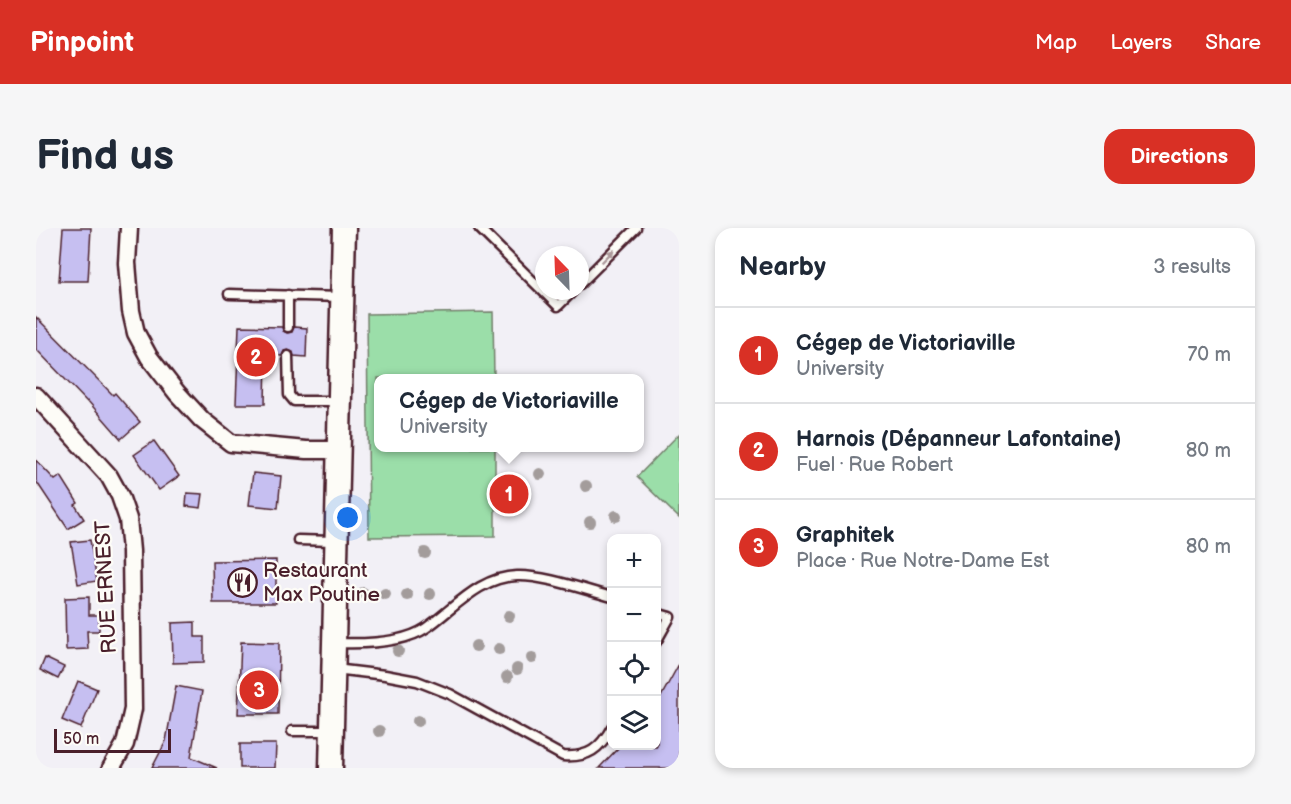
<!DOCTYPE html>
<html lang="en">
<head>
<meta charset="utf-8">
<style>
	body { margin:0; font-family:"Balsamiq Sans",sans-serif; background:#f6f6f7; color:#1f2937 }
	.controls { position:absolute; right:18px; bottom:18px; display:grid; overflow:hidden; border-radius:12px; box-shadow:0 3px 9px #0003 }
	.controls button { width:54px; height:54px; display:grid; place-items:center; padding:0; border:0; border-bottom:2px solid #e0e1e3; background:#fff; color:#1f2937; font:30px sans-serif }
	.compass { position:absolute; left:499px; top:18px; width:54px; height:54px; border-radius:50%; background:#fff; box-shadow:0 3px 9px #0003; rotate:337deg }
	.scale { position:absolute; left:18px; bottom:15px; width:117px; box-sizing:border-box; padding-left:6px; border:3px solid #4a1f2b; border-top:0; font-size:16px; line-height:21px; white-space:nowrap; color:#4a1f2b; -webkit-text-stroke:4px #fdfcf7; paint-order:stroke }
	.you { position:absolute; left:312px; top:290px; width:21px; height:21px; margin:-15px; border:4px solid #fff; border-radius:50%; background:#1a73e8; box-shadow:0 0 0 9px #1a73e833 }
	.badge { display:grid; place-items:center; width:39px; height:39px; border-radius:50%; background:#d93025; color:#fff; font-size:20px; font-weight:700 }
	.pin { position:absolute; translate:-50% -50%; border:3px solid #fff; box-shadow:0 2px 6px #0006 }
	.popup { position:absolute; left:338px; top:146px; width:270px; height:78px; box-sizing:border-box; display:grid; place-content:center; border-radius:12px; background:#fff; filter:drop-shadow(0 2px 4px #0005); font-size:20px; white-space:nowrap; color:#747a83 }
	.popup b { font-size:22px; color:#1f2937 }
	.popup::after { content:''; position:absolute; left:50%; top:100%; margin-left:-12px; border:12px solid transparent; border-top-color:#fff }
	.list { margin:0; padding:0; list-style:none }
	h2 { display:flex; justify-content:space-between; align-items:center; height:78px; margin:0; padding:0 24px; font-size:26px }
	h2 small { font-size:20px; font-weight:400; color:#747a83 }
	.list li { display:grid; grid-template-columns:39px 1fr auto; gap:18px; align-items:center; box-sizing:border-box; height:96px; padding:0 24px; border-top:2px solid #e0e1e3 }
	.list b { display:block; font-size:22px; white-space:nowrap }
	.list p { margin:0; font-size:20px; white-space:nowrap; color:#747a83 }
	.list em { font-size:20px; font-style:normal; color:#747a83 }
	.icon { flex:none; width:33px; height:33px; fill:none; stroke:currentColor; stroke-width:2; stroke-linecap:round; stroke-linejoin:round }
	.map { position:relative; flex:none; width:643px; height:540px; overflow:hidden; border-radius:18px }
	header { display:flex; align-items:center; gap:36px; box-sizing:border-box; height:84px; padding:0 30px; background:#d93025; color:#fff }
	header strong { font-size:28px }
	nav { display:flex; gap:33px; margin-inline-start:auto; font-size:21px }
	.intro { display:flex; align-items:center; justify-content:space-between; box-sizing:border-box; height:144px; padding:0 36px }
	h1 { margin:0; font-size:42px }
	.button { padding:15px 27px; border-radius:18px; background:#d93025; color:#fff; font-size:21px; font-weight:700 }
	main { display:flex; gap:36px; padding:0 36px }
	aside { flex:1; background:#fff; border-radius:18px; box-shadow:0 3px 9px #0003 }
	.map>svg:first-child { display:block }
</style>
</head>
<body>
<header>
<strong>Pinpoint</strong>
<nav><a>Map</a><a>Layers</a><a>Share</a></nav>
</header>
<div class="intro"><h1>Find us</h1><a class="button">Directions</a></div>
<main>
<div class="map">
<svg width="643" height="540" viewBox="0 0 643 540">
	<rect width="100%" height="100%" fill="#f2f0f6"/>
	<filter id="ink" filterUnits="userSpaceOnUse"><feTurbulence type="fractalNoise" baseFrequency=".0167" numOctaves="2"/><feDisplacementMap in="SourceGraphic" scale="12" xChannelSelector="R" yChannelSelector="G"/><feConvolveMatrix kernelMatrix="1 2 1 2 8 2 1 2 1" color-interpolation-filters="sRGB"/></filter>
	<g filter="url(#ink)">
		<!-- green -->
		<path fill="#9bdea9" stroke="#727e6a" stroke-width="1.5" d="M457,84l1,66h-116v70h117v88l-126,1 -2,-223z
			M643,206v84l-42,-41z"/>
		<!-- building -->
		<path fill="#c6bff1" stroke="#4a1f2b" stroke-width="1.5" d="M27,0h28l-3,53h-29z
			M0,89l77,78 2,-2 25,29 -19,17 -33,-38 -1,1 -51,-53z
			M203,98l43,1 1,4 4,2 5,-1 2,-5 13,1 -1,29 -12,-1 -1,-4 -5,-2 -4,1 -2,5 -16,-1 -1,49h-29z
			M118,213l25,35 -20,14 -25,-35z
			M0,232l19,20 6,-4 17,27 -3,2 9,14 -16,10 -32,-48z
			M217,245l28,3 -3,32 -29,-3z
			M151,265l16,1 -2,14 -15,-2z
			M54,312l7,41 -19,3 -7,-42z
			M240,332v43h-63l-1,-42z
			M53,369v18h10v16h-12l1,18 -22,1 -1,-52z
			M159,394v15h9v25l-31,1 -1,-40z
			M205,414l38,1 -1,71h-40z
			M9,430l19,9 -6,12 -18,-9z
			M643,436v104h-80l21,-22h37v-42z
			M42,453l19,8 -16,39 -19,-8z
			M140,458l26,5 -11,66 26,11h-65l14,-27z
			M204,516h36l-1,24h-35z"/>
		<g fill="none" stroke-linecap="round" stroke-linejoin="round">
			<defs>
				<path id="lane" d="M443,0l79,78 15,-15
					M544,56l56,-56
					M193,66l113,3
					M252,67v32
					M252,128l1,39 5,6h46
					M262,312l36,1
					M620,385l14,4 -14,25
					M300,415c26,1 68,0 90,-15 29,-20 53,-51 91,-52 27,-1 68,14 95,21
					M299,441l50,6 32,6 33,13 113,62c25,2 37,-7 49,-29
					M256,503h38"/>
				<path id="street" d="M93,0l-2,35 4,48 5,22 13,24 28,36 25,27 29,23 75,7h33
					M0,168l73,80 11,20 8,23 3,32 2,158 -8,35 -14,24"/>
				<path id="secondary" d="M295,540l13,-540"/>
			</defs>
			<!-- lane casing -->
			<use href="#lane" stroke="#4a1f2b" stroke-width="13"/>
			<!-- street casing -->
			<use href="#street" stroke="#4a1f2b" stroke-width="21"/>
			<!-- secondary casing -->
			<use href="#secondary" stroke="#4a1f2b" stroke-width="27"/>
			<!-- lane -->
			<use href="#lane" stroke="#fdfcf7" stroke-width="8"/>
			<!-- street -->
			<use href="#street" stroke="#fdfcf7" stroke-width="16"/>
			<!-- secondary -->
			<use href="#secondary" stroke="#fdfcf7" stroke-width="22"/>
		</g>
		<!-- trees -->
		<g fill="#a39c9b">
			<circle cx="504" cy="246" r="6"/>
			<circle cx="550" cy="258" r="6"/>
			<circle cx="580" cy="288" r="6"/>
			<circle cx="554" cy="294" r="6"/>
			<circle cx="389" cy="325" r="6"/>
			<circle cx="327" cy="365" r="6"/>
			<circle cx="349" cy="366" r="6"/>
			<circle cx="394" cy="366" r="6"/>
			<circle cx="371" cy="367" r="6"/>
			<circle cx="473" cy="388" r="6"/>
			<circle cx="440" cy="418" r="6"/>
			<circle cx="463" cy="421" r="6"/>
			<circle cx="362" cy="423" r="6"/>
			<circle cx="496" cy="430" r="6"/>
			<circle cx="481" cy="441" r="6"/>
			<circle cx="471" cy="449" r="6"/>
			<circle cx="382" cy="493" r="6"/>
			<circle cx="343" cy="503" r="6"/>
		</g>
		<!-- one-way arrows -->
		<defs><path id="oneway-solid" d="M-6-.8H1V-3.2L6.5 0L1 3.2V.8H-6Z" transform="scale(1.5)"/></defs>
		<use fill="#ac999b" href="#oneway-solid" transform="translate(572 28) rotate(-45)"/>
	</g>
	<!-- icons -->
	<defs>
		<symbol id="restaurant-ring" viewBox="-11 -11 22 22"><circle r="9.5" fill="#fdfcf7" stroke="#4a1f2b" stroke-width="1.5"/><path d="M-5-6h1v4h1v-4h1v4h1v-4h1v5L-1.5 .5V6h-2V.5L-5-1ZM5-6V6H3V1.5H1.5Q1.5-4 5-6Z" fill="#4a1f2b"/></symbol>
	</defs>
	<g fill-rule="evenodd">
		<use href="#restaurant-ring" x="190" y="338" width="33" height="33"/>
	</g>
	<g text-anchor="middle" dominant-baseline="central" stroke-width="4.5" stroke-linejoin="round" paint-order="stroke">
		<!-- poi labels -->
		<g font-size="21" fill="#4a1f2b" stroke="#fdfcf7" text-anchor="start">
			<text x="227" y="342">Restaurant<tspan x="227" dy="24">Max Poutine</tspan></text>
		</g>
		<!-- street labels -->
		<g font-size="21" fill="#4a1f2b" stroke="#fdfcf7">
			<text transform="translate(70 359) rotate(-93)">RUE ERNEST</text>
		</g>
	</g>
</svg>
<div class="controls">
<button>+</button>
<button>−</button>
<button><svg class="icon" aria-label="locate" viewBox="0 0 24 24"><circle cx="12" cy="12" r="6"/><path d="M12 2v4M12 18v4M2 12h4M18 12h4"/></svg></button>
<button><svg class="icon" aria-label="layers" viewBox="0 0 24 24"><path d="M12 4l9 5-9 5-9-5zM3 14l9 5 9-5"/></svg></button>
</div>
<svg class="compass" viewBox="-18 -18 36 36"><path d="M0-13l5 13h-10z" fill="#e53935"/><path d="M0 13l5-13h-10z" fill="#747a83"/></svg>
<div class="scale">50 m</div>
<div class="you"></div>
<div class="pin badge" style="left:473px;top:266px">1</div>
<div class="popup"><b>Cégep de Victoriaville</b>University</div>
<div class="pin badge" style="left:220px;top:129px">2</div>
<div class="pin badge" style="left:223px;top:462px">3</div>
</div>
<aside>
<h2>Nearby<small>3 results</small></h2>
<ul class="list">
<li><span class="badge">1</span><div><b>Cégep de Victoriaville</b><p>University</p></div><em>70 m</em></li>
<li><span class="badge">2</span><div><b>Harnois (Dépanneur Lafontaine)</b><p>Fuel · Rue Robert</p></div><em>80 m</em></li>
<li><span class="badge">3</span><div><b>Graphitek</b><p>Place · Rue Notre-Dame Est</p></div><em>80 m</em></li>
</ul>
</aside>
</main>
</body>
</html>
